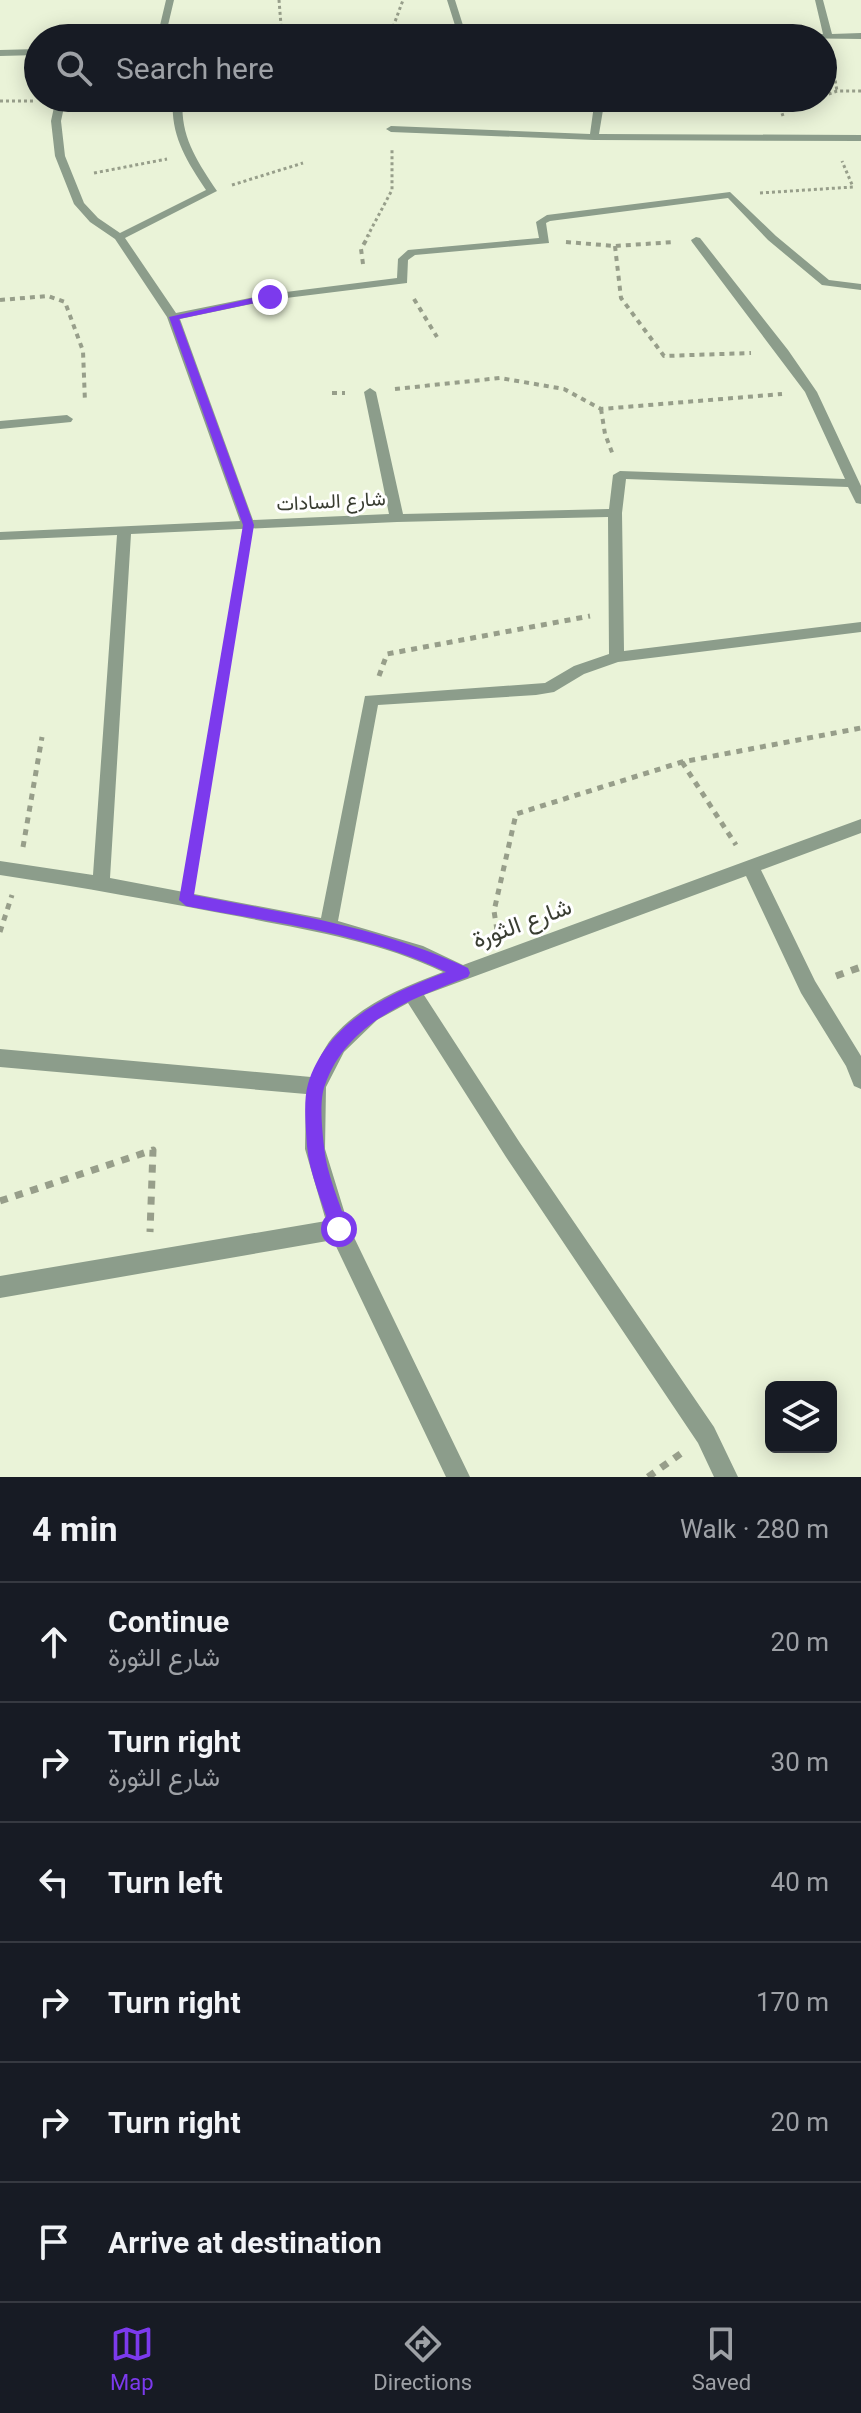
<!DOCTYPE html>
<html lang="en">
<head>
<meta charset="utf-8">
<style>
	body { margin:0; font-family:Roboto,Vazirmatn,sans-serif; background:#242831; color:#f1f3f6 }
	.controls { position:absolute; right:24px; bottom:24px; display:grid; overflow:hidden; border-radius:12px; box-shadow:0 4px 20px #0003 }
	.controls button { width:72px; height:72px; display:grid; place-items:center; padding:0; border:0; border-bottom:2px solid #363941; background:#171b24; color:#f1f3f6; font:40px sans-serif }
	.stop { position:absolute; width:24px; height:24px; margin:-18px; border:6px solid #7c3aed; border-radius:50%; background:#fff }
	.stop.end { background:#7c3aed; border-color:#fff; box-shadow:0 2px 8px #0008 }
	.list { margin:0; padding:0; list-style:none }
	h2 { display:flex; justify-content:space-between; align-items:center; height:104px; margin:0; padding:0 32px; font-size:34px }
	h2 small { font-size:26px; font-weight:400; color:#9ea1a6 }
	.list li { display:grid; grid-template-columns:52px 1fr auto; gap:24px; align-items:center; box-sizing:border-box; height:120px; padding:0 32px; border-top:2px solid #363941 }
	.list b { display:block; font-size:30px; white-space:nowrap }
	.list p { margin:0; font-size:26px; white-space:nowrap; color:#9ea1a6 }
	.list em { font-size:26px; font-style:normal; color:#9ea1a6 }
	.icon { flex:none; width:44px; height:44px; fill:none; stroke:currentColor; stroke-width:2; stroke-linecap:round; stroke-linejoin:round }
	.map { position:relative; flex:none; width:861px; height:1477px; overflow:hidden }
	.search { position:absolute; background:#171b24; box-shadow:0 4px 20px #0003; left:24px; right:24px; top:24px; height:88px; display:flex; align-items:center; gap:20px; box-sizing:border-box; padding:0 28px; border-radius:44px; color:#9ea1a6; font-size:30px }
	.sheet { height:824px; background:#171b24 }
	nav { display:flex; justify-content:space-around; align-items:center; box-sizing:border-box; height:112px; border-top:2px solid #363941; background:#171b24; font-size:22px; color:#9ea1a6 }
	nav a { display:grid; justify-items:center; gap:4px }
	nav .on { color:#7c3aed }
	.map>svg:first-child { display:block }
</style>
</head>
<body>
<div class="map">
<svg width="861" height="1477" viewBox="0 0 861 1477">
	<rect width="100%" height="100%" fill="#eaf3d8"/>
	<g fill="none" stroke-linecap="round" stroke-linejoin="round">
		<!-- path-far3 -->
		<path stroke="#979e8a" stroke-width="3" stroke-dasharray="3 3" stroke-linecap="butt" d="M279,0l3,38
			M389,38l14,-38
			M831,57l6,34
			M823,96l14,-5h24
			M0,101h35
			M783,116l-2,-6 35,-12
			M94,173l73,-14
			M232,185l71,-22
			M760,193l93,-6 -11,-26
			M367,237l25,-47v-40"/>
		<!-- path-far2 -->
		<path stroke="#979e8a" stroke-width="4" stroke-dasharray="5 5" stroke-linecap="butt" d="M566,242l49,4 60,-4
			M615,246l6,52 43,58 87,-3
			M363,264l-2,-15 8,-14
			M414,299l23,38
			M0,300l48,-4 17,6 18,49 2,51
			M395,389l105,-11 64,11 37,20 181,-15
			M332,393h13
			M601,409l4,25 8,21"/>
		<!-- path-far1 -->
		<path stroke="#979e8a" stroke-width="5" stroke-dasharray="6 6" stroke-linecap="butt" d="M379,676l8,-22 203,-38
			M682,762l54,83
			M23,847l19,-110
			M191,875l53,-326
			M497,930l-3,-19 22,-97 166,-52 179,-34
			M0,932l12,-37"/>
		<!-- path -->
		<path stroke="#979e8a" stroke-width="7" stroke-dasharray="8 8" stroke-linecap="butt" d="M836,976l25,-9
			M0,1201l153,-51 -3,82
			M648,1477l35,-25"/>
		<!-- street -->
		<path fill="#8c9d8b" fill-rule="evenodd" d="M166,0h8l-9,38h-8z
			M447,0h8l12,38h-8z
			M815,0h8l9,34 29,-1v6l-76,-1 4,-3 34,-1z
			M38,49v6l-38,1v-6z
			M56,98h10l-5,23 4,35 19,47 14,15 22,15 86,-43c-20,-30 -36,-55 -33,-92h10c-4,37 14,63 34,93l-92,47 51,75 94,-19 127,-16 1,-19 10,-9 131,-12 -3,-16 11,-7 183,-23 46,44 53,44 32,4v6l-39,-5 -54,-45 -40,-42 -178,23 -4,2 3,20 -134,12 -7,5 -1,23 -137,17 -90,19 73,201 136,-6 -25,-122 6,-4 6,4 27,122 206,-5 4,-34 7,-4 225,8 -40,-87 -113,-150 -1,-2 5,-3 4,1 88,112 29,42 44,94v18l-5,-1 -8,-16 -222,-8 -4,34 2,138 237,-29v10l-243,30 -34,12 -30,18 -18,3 -158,10 -40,216 85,25 40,19 398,-146v14l-100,37 54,111 46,75v33l-7,-3 -8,-20 -45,-73 -55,-117 -322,119 96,148 194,284 24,50h-24l-16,-34 -192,-286 -98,-154 -31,17 -33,32 -18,35 -1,62 24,78 121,250h-24l-113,-237 -333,58v-22l326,-55 -21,-72 1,-55 -306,-27v-18l311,28c6,-13 12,-28 21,-39 29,-34 69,-50 111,-66 -64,-31 -132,-41 -201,-55 -80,-15 -161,-30 -242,-42v-14l93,14 24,-340 -117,5v-8l240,-11 -73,-204 -52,-78 -25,-17 -16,-18 -19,-48 -4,-35zM608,517l1,137 -35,12 -29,17 -180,13 -44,222 -211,-40 21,-344 266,-12z
			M595,98h10l-6,36 262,1v6l-267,-1 -203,-8 -5,-3 5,-3 199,8z
			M67,415l6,4 -2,3 -71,7v-8z"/>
	</g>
	<!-- route -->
	<path fill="#7c3aed" d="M270,294l4,5 -95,20 75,206 -60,370c97,19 184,31 274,73l2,5 -2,4c-57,22 -121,45 -143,108 -6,15 -3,44 -1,61 2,27 16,57 24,83l-3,6 -6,3 -6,-3 -3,-6c-7,-26 -21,-56 -23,-83 -1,-17 -4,-45 1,-62 19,-63 82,-91 138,-112 -81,-39 -171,-49 -260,-66l-7,-6 64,-375 -74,-208z"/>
	<g text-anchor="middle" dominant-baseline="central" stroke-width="6" stroke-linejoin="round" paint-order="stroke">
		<!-- street labels -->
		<g font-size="20" fill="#393d32" stroke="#fff">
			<text transform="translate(331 501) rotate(-3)">شارع السادات</text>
		</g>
		<!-- near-street labels -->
		<g font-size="24" fill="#393d32" stroke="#fff">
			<text transform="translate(522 923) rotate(-20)">شارع الثورة</text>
		</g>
	</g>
</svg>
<div class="controls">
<button><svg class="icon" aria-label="layers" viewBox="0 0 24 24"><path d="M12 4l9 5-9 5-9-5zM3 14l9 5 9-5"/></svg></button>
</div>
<div class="stop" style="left:339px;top:1229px"></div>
<div class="stop end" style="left:270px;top:297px"></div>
<div class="search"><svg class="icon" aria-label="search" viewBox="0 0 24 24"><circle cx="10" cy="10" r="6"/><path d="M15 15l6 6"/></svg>Search here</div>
</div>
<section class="sheet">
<h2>4 min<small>Walk · 280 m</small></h2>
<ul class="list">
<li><svg class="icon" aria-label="ahead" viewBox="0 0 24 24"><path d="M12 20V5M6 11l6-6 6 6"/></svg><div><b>Continue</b><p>شارع الثورة</p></div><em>20 m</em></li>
<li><svg class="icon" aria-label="right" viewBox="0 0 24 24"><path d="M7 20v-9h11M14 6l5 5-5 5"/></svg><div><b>Turn right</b><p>شارع الثورة</p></div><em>30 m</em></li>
<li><svg class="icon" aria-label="left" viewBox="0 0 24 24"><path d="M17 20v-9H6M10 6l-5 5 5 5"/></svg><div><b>Turn left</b></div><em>40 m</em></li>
<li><svg class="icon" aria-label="right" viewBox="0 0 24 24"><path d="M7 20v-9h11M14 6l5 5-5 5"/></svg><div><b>Turn right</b></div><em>170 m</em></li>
<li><svg class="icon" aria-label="right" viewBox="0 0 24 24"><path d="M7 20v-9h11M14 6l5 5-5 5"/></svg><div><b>Turn right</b></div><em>20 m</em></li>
<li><svg class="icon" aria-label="arrive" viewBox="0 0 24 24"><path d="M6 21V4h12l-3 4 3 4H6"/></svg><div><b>Arrive at destination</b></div></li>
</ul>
</section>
<nav>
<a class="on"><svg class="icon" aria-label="map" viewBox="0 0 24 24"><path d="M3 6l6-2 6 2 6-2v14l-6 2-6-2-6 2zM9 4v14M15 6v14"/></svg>Map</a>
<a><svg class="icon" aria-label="directions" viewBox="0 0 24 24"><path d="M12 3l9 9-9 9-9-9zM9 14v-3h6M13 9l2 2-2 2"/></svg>Directions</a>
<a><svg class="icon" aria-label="saved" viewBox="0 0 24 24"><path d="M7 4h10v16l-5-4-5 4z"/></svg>Saved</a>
</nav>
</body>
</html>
